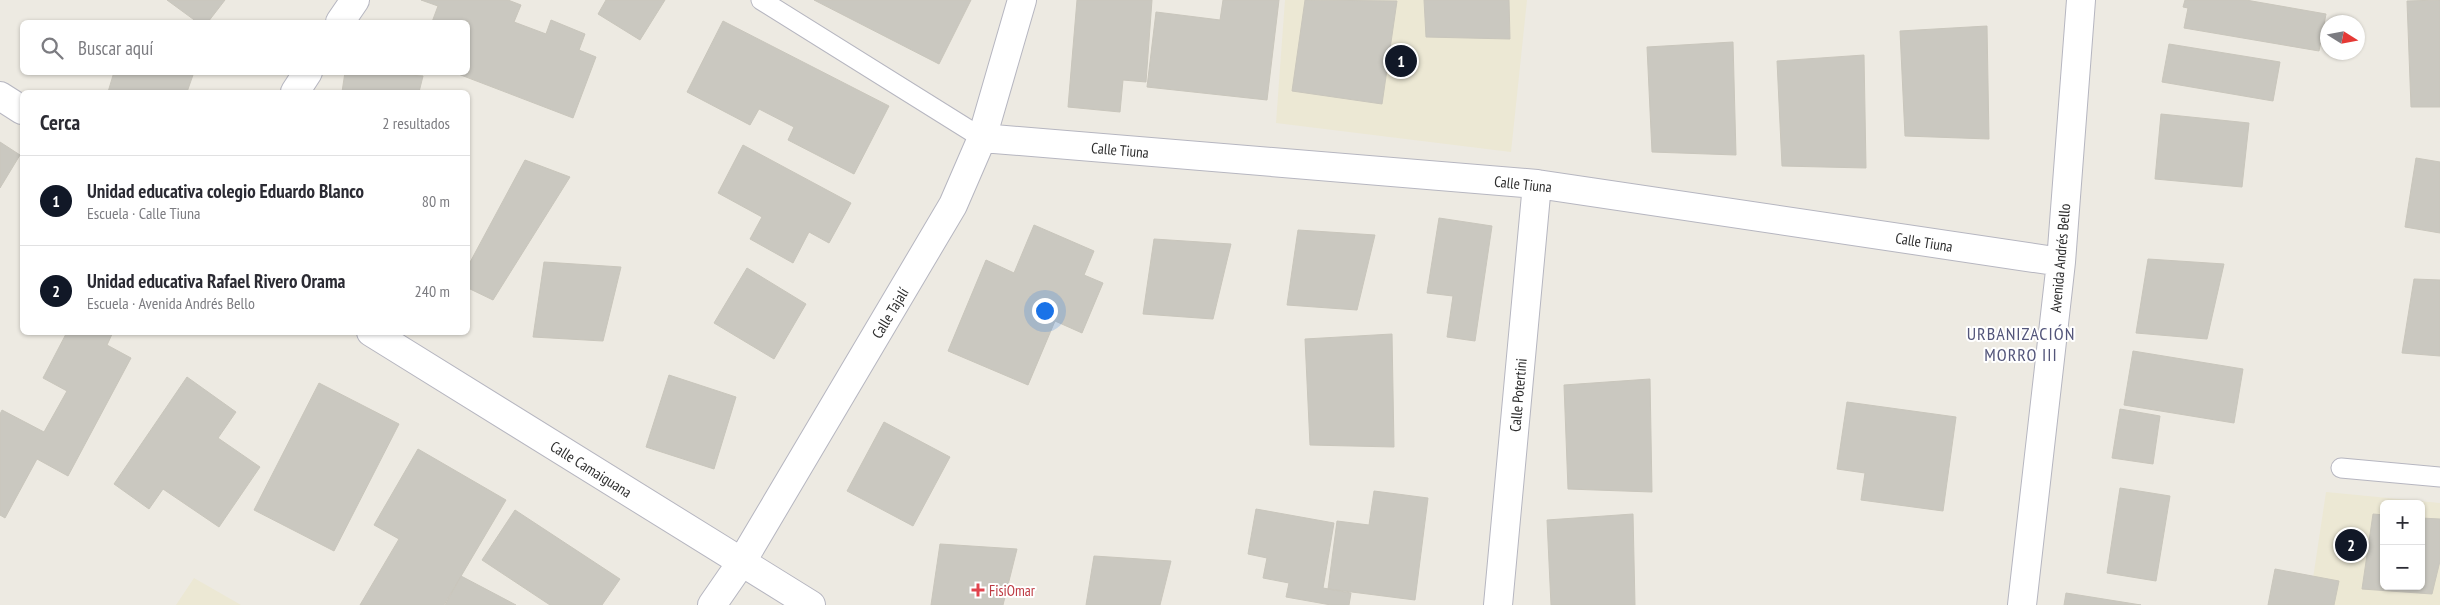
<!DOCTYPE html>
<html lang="es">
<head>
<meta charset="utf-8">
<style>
	body { margin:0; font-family:"PT Sans Narrow",sans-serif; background:#f7f7f7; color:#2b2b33 }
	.controls { position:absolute; right:15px; bottom:15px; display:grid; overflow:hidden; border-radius:8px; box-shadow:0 1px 4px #0004 }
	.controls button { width:45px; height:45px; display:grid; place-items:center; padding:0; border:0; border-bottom:1px solid #e1e1e2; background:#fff; color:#2b2b33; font:25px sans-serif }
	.compass { position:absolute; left:2320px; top:15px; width:45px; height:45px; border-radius:50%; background:#fff; box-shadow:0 1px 4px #0004; rotate:101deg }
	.you { position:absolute; left:1044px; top:310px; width:18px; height:18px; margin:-12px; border:4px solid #fff; border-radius:50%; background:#1a73e8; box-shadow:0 0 0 8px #1a73e833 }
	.badge { display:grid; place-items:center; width:32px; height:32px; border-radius:50%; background:#111827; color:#fff; font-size:16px; font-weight:700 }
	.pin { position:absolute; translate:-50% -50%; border:2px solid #fff; box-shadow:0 1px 5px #0006 }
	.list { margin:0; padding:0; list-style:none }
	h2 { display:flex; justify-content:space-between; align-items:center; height:65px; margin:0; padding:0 20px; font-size:21px }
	h2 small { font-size:16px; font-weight:400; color:#7c7c81 }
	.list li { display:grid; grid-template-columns:32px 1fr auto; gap:15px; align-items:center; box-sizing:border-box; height:90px; padding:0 20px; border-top:1px solid #e1e1e2 }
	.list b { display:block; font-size:19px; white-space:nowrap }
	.list p { margin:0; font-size:16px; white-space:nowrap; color:#7c7c81 }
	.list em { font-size:16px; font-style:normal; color:#7c7c81 }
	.icon { flex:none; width:28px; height:28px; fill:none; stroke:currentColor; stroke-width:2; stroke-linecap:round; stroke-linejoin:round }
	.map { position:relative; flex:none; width:2440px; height:605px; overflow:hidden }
	.search { position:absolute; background:#fff; box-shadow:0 1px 4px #0004; left:20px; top:20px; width:450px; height:55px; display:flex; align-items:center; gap:12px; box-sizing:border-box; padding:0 18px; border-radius:8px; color:#7c7c81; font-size:19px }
	.panel { position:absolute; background:#fff; box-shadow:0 1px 4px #0004; left:20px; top:90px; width:450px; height:245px; border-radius:8px }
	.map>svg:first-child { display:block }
</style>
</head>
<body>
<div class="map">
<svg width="2440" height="605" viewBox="0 0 2440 605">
	<rect width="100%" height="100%" fill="#edeae2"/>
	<!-- education -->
	<path fill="#ece8d4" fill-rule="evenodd" d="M1285,0h242l-16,152 -235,-29z
		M2326,492l114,11v102h-131zM2384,504h37v82h-37z
		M194,578l47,27h-65z"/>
	<!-- building -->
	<path fill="#cac8c0" stroke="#c9c6bc" d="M167,0h58l-17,22h-11z
		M421,0h87l13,5 -7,17 32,12 5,-14 34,14 -6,16 17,7 -23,61 -120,-46h15v-50h-36l6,-16z
		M606,0h59l-25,40 -42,-26z
		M814,0h157l-32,64z
		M1077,0h75l-6,82 -23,-2 -3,32 -52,-5z
		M1223,0h56l-12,100 -120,-13 9,-75 64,8z
		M1305,0l92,1 -15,103 -90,-13z
		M1424,0h85l1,39 -84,-2z
		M2185,0h61l80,14 -7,37 -135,-23 4,-20 -5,-1z
		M2440,0v107h-29l-4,-106z
		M723,21l166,85 -35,68 -66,-34 6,-13 -35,-18 -9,16 -63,-33z
		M1987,26l2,113 -84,-3 -5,-105z
		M1733,42l3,113 -84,-3 -5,-105z
		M2169,44l111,18 -7,39 -111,-19z
		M1864,55l2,113 -84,-2 -5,-105z
		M114,72h80l-7,20h-79z
		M345,72h20l58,4 -4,16h-77z
		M2161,114l88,9 -7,64 -87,-8z
		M0,142l20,13 -20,33z
		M743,145l108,58 -22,40 -20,-11 -16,31 -43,-24 12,-22 -44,-24z
		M2416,158l24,4v71l-35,-6z
		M525,160l45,17 -77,123 -25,-12v-22z
		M1439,218l53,8 -17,115 -28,-4 6,-41 -26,-3z
		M1034,225l60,26 -10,24 19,8 -21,50 -27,-12 -27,64 -80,-34 38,-91 28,13z
		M1298,230l77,5 -18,75 -70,-5z
		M1154,239l77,5 -18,75 -70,-5z
		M2148,259l76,5 -17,75 -71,-6z
		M544,262l77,5 -18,74 -70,-4z
		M747,268l59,36 -32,55 -60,-36z
		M2414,279l26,1v76l-38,-3z
		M67,332h46l-6,13 24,13 -63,118 -31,-17 -32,59 -5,-3v-101l2,-4 42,22 23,-41 -24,-13z
		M1392,334l2,113 -84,-2 -5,-106z
		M2133,351l110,18 -9,54 -110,-18z
		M669,375l67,22 -22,72 -68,-22z
		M187,377l49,35 -18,26 42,29 -41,60 -56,-38 -14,20 -35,-25z
		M1650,379l2,113 -84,-3 -4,-104z
		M319,383l80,41 -65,127 -80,-41z
		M1847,402l109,15 -13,94 -82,-11 4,-27 -28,-4z
		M2120,409l40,7 -7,48 -41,-6z
		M884,422l66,35 -37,69 -66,-35z
		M418,449l88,51 -62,105h-84l39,-66 -25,-14z
		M2120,488l50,8 -14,85 -49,-8z
		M1374,491l54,7 -13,102 -87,-11 9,-68 32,4z
		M1256,509l78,14 -11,65 28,5 -2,12h-18l-45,-8 3,-14 -26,-5 4,-20 -19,-4z
		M515,510l105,69 -18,26h-52l-68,-45z
		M1633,514l2,91h-84l-4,-85z
		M2373,514l11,1v71h37v-68l19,1v42l-8,33 -70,-5z
		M940,544l77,5 -14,56h-72z
		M1094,556l77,5 -11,44h-74z
		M2275,569l64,12 -5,24h-66z
		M461,576l55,29h-71z
		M2066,593l75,12h-77z"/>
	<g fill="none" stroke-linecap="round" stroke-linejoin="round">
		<defs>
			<path id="lane" d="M761,0l221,138
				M2341,468l99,9"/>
			<path id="street" d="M340,22l15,-22
				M295,92l13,-20
				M0,96l22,14
				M982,138l555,46 524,78
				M371,332l440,273
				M712,605l29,-42 212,-358 29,-67 40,-138
				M1498,605l39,-421
				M2022,605l39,-343 20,-262"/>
		</defs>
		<!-- lane casing -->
		<use href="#lane" stroke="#b6b6c0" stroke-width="21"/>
		<!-- street casing -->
		<use href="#street" stroke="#b6b6c0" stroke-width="30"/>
		<!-- lane -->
		<use href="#lane" stroke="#fff" stroke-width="19"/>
		<!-- street -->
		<use href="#street" stroke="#fff" stroke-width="28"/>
	</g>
	<!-- markers -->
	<path fill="#e0444e" stroke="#fff" stroke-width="2" d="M975.5 582.5h5v5h5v5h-5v5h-5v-5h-5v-5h5z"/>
	<g text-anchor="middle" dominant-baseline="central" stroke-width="4" stroke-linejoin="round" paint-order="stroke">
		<!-- street labels -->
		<g font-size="15" fill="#2e2e2e" stroke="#fff">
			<text transform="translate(1120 150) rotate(5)">Calle Tiuna</text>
			<text transform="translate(1523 184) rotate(6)">Calle Tiuna</text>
			<text transform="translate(1924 242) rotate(9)">Calle Tiuna</text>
			<text transform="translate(2060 258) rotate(-85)">Avenida Andrés Bello</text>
			<text transform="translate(890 313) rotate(-59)">Calle Tajalí</text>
			<text transform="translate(1518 395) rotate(-85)">Calle Potertini</text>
			<text transform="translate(591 469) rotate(32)">Calle Camaiguana</text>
		</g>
		<!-- health labels -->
		<g font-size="15" fill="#be3a42" stroke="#fff" text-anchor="start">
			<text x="989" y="590">FisiOmar</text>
		</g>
		<!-- quarter labels -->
		<g font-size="18" letter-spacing="1" fill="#53557a" stroke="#fff">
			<text x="2021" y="333">URBANIZACIÓN<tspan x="2021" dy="21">MORRO III</tspan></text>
		</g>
	</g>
</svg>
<div class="controls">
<button>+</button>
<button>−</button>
</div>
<svg class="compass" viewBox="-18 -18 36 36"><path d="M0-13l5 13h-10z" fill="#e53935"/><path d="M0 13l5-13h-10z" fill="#7c7c81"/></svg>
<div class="you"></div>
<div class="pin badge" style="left:1401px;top:61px">1</div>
<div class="pin badge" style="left:2351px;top:545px">2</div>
<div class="search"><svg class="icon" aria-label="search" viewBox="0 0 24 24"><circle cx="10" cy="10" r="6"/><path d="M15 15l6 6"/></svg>Buscar aquí</div>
<section class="panel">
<h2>Cerca<small>2 resultados</small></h2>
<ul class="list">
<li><span class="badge">1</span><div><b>Unidad educativa colegio Eduardo Blanco</b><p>Escuela · Calle Tiuna</p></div><em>80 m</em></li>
<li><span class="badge">2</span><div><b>Unidad educativa Rafael Rivero Orama</b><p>Escuela · Avenida Andrés Bello</p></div><em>240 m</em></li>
</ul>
</section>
</div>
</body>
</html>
